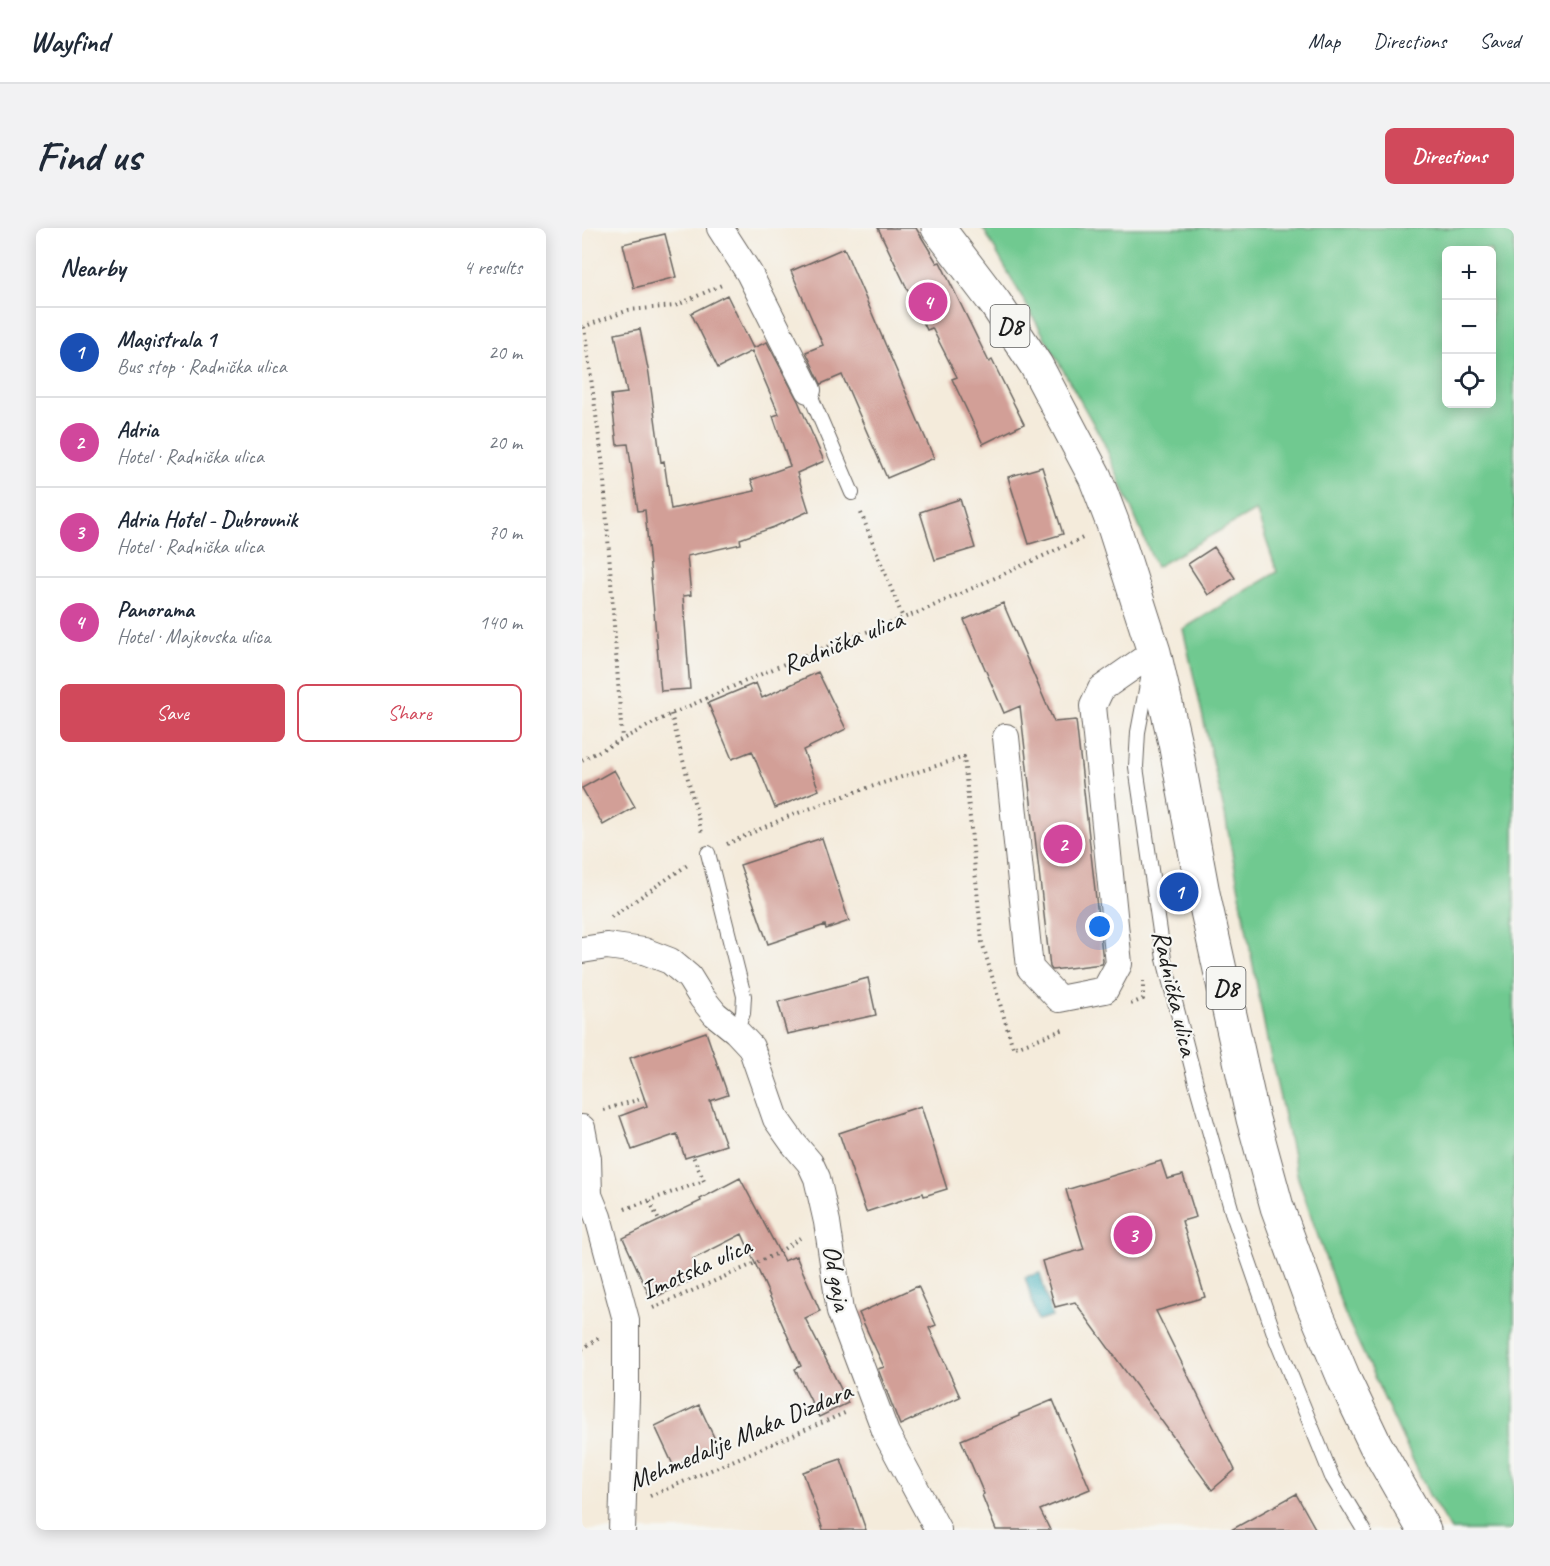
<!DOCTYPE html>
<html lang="en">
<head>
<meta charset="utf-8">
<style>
	body { margin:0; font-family:Caveat,sans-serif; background:#f2f2f3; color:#1f2937 }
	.controls { position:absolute; right:18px; top:18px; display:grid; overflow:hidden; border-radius:9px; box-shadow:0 3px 15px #0003 }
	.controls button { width:54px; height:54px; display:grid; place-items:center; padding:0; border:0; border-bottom:2px solid #e0e1e3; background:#fff; color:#1f2937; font:30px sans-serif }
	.you { position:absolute; left:518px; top:699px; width:21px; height:21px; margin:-15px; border:4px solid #fff; border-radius:50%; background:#1a73e8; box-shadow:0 0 0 9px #1a73e833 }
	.badge { display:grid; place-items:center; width:39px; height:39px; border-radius:50%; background:#d1495b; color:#fff; font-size:20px; font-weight:700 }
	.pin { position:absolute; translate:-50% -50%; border:3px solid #fff; box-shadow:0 2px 6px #0006 }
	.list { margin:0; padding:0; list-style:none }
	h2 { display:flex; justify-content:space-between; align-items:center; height:78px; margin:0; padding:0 24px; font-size:26px }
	h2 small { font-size:20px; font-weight:400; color:#747a83 }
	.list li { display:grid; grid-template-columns:39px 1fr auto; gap:18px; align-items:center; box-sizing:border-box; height:90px; padding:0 24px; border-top:2px solid #e0e1e3 }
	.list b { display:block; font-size:22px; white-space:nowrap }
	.list p { margin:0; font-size:20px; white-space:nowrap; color:#747a83 }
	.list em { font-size:20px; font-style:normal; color:#747a83 }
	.actions { display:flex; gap:12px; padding:18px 24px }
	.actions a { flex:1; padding:14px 0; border:2px solid #d1495b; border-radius:9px; text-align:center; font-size:21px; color:#d1495b }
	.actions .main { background:#d1495b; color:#fff }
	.icon { flex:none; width:33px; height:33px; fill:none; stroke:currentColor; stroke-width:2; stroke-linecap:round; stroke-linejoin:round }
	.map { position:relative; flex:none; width:932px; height:1302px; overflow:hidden; border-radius:9px }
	header { display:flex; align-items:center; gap:36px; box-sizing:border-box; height:84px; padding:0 30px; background:#fff; border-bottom:2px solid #e0e1e3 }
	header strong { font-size:28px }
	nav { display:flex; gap:33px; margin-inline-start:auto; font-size:21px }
	.intro { display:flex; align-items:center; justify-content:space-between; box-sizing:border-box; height:144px; padding:0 36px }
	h1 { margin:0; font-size:42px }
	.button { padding:15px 27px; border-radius:9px; background:#d1495b; color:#fff; font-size:21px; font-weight:700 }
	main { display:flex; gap:36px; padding:0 36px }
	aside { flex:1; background:#fff; border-radius:9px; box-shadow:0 3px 15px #0003 }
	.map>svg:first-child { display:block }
</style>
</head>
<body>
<header>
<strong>Wayfind</strong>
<nav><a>Map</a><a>Directions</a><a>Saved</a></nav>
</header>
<div class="intro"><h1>Find us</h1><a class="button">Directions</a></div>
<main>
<aside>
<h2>Nearby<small>4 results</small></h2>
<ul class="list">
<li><span class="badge" style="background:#1a4fb4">1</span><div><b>Magistrala 1</b><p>Bus stop · Radnička ulica</p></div><em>20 m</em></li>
<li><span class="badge" style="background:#d1479c">2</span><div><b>Adria</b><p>Hotel · Radnička ulica</p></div><em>20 m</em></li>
<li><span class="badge" style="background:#d1479c">3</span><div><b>Adria Hotel - Dubrovnik</b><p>Hotel · Radnička ulica</p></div><em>70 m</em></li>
<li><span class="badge" style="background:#d1479c">4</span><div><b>Panorama</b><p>Hotel · Majkovska ulica</p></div><em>140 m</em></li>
</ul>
<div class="actions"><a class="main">Save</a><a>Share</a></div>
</aside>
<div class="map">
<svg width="932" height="1302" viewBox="0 0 932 1302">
	<rect width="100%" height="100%" fill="#f6f6f2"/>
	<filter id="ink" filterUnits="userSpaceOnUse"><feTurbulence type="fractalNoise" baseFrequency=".0167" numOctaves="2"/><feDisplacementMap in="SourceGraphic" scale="12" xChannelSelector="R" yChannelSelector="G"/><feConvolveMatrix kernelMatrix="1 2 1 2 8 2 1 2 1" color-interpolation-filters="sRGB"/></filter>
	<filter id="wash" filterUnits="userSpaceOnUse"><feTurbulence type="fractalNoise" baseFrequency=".008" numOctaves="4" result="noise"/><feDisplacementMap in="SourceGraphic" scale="24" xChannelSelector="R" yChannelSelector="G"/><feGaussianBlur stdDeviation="1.35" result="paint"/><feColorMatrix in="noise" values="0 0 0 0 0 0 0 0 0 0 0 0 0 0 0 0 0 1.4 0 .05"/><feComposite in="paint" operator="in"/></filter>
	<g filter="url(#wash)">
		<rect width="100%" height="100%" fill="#f4ebdb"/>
		<!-- green -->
		<path fill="#6fc990" stroke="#467256" stroke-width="1.5" fill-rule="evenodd" d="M401,0h531v1302h-63l-22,-35 -85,-183 -46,-134 -30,-133 -43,-230 -42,-186 94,-57 -21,-62 -100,57 -53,-126zM864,22h45v154h-45z"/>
		<!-- water -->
		<path fill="#40afbb" stroke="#2e666c" stroke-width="1.5" d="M458,1045l12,44 -14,4 -13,-44z"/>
		<g id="blocks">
			<!-- building -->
			<path fill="#d29f97" d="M296,0h38l21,35 3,-1 49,100 3,-2 32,64 -41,20 -31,-65 5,-2 -25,-49 -5,2z
				M83,6l11,43 -42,11 -11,-44z
				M262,20l90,210 -47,20 -45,-103 -21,9 -15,-32 17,-7 -32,-74z
				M145,67l26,53 14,-6 31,59 26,60 -27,12 12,38 -35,16 -34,12 1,5 -54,12 4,39 -8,1 7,93 -29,2 -16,-181 -7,1 -10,-67 -11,1 -6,-50 16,-2 -12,-59 25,-5 9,45 12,88 3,-1 7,48 84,-18 -4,-11 39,-14 -17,-50 6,-2 -27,-63 -34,17 -27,-55z
				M460,239l21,67 -34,10 -21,-67z
				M378,271l15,49 -40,12 -15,-48z
				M632,319l21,31 -27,17 -20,-31z
				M421,375l51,119 22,-2 27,241 -1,3 -50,6 -2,-3 -30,-261 -16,7 -40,-93z
				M236,444l28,57 -43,21 16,40 -44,18 -23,-57 -20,8 -24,-56 48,-20 6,15z
				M32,542l21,37 -32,18 -21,-37z
				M240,610l27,83 -23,8 -1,-4 -57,19 -28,-79z
				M286,750l8,37 -89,19 -9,-32z
				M124,804l22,63 -18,6 16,44 -41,13 -8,-24 -45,16 -12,-34 27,-10 -17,-48z
				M339,878l26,83 -23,7 -1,-3 -57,19 -27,-79z
				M579,933l6,18 16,-4 13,42 -14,4 23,76 -49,14 79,159 -23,20 -137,-188 -20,5 -13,-46 42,-12 -18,-59z
				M158,950l44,83 12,-5 24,55 -15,7 43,85 -29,14 -24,-48 6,-3 -59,-132 -49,25 8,17 -50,23 -28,-61 78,-37 -1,-2z
				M336,1058l18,39 -7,3 31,69 -60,28 -22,-56 6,-2 -25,-54z
				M471,1172l37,89 -50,21 10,20h-54l-14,-35 2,-1 -23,-54 58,-24v-2z
				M117,1177l19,41 -44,21 -19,-41z
				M259,1231l25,71h-43l-20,-58z
				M714,1266l20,36h-85z"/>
		</g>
	</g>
	<g filter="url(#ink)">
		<use href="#blocks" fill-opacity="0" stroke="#68645f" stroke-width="1.5"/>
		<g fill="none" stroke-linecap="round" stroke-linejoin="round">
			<defs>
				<path id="service" d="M226,162l44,103
					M567,446l-11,58 -2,35 28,192 34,132 34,121 44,127 56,138 32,53
					M126,625l36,143 -1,17 -7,18"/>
				<path id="minor" d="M138,0l29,45 59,117
					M424,509l24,231 29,31 46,-9 14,-26 -26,-258 8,-17 53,-37
					M0,722l25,-4 37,5 26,10 19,16 13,21 13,16 21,17 15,16 25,72 17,24 17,20 7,15 10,44 13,89 46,122 52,97
					M0,900l6,31 1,36
					M0,959l7,8 9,22 28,103v77l-4,133"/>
				<path id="primary" d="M356,0l57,75 41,62 59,112 18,47 41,128 21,91 28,150 50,226 24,88 35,96 33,78 30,63 49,86"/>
			</defs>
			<!-- service casing -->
			<use href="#service" stroke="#68645f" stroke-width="16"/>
			<!-- minor casing -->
			<use href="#minor" stroke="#68645f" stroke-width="28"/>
			<!-- primary casing -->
			<use href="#primary" stroke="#68645f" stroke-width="35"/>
			<!-- path -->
			<path stroke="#68645f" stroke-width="4" stroke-dasharray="1.5 4.5" stroke-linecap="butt" d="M1,99l46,-17 46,-4 49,-22
				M2,99l19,139 19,273
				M279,285l42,105
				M89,486l31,119
				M0,532l89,-46 129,-57 122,-46 163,-74
				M145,616l60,-27 68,-25 109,-35 18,185 31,106 52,-19
				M29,689l78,-53
				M549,776l12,-5v-18
				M21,882l41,-12
				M68,973l9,20
				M43,981l79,-28 -11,-25
				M71,1080l123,-54 24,-16
				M0,1121l17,-11
				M68,1268l197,-84"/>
			<!-- service -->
			<use href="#service" stroke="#fff" stroke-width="14"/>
			<!-- minor -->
			<use href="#minor" stroke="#fff" stroke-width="26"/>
			<!-- primary -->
			<use href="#primary" stroke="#fff" stroke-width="33"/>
		</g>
	</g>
	<g text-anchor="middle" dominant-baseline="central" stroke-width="4.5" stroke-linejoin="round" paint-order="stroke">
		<!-- shield labels -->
		<g fill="#f6f6f2" stroke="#5d5d5c" stroke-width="1.5">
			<rect x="408.5" y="77" width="39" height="42" rx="4.5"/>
			<rect x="624.5" y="739" width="39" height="42" rx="4.5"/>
		</g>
		<g font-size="24" font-weight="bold" fill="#1c1c1c">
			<text x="428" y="98">D8</text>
			<text x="644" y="760">D8</text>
		</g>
		<!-- street labels -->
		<g font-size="26" fill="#1c1c1c" stroke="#f6f6f2">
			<text transform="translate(261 414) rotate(-22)">Radnička ulica</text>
			<text transform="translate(593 765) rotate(77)">Radnička ulica</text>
			<text transform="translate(114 1040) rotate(-24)">Imotska ulica</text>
			<text transform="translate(255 1050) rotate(80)">Od gaja</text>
			<text transform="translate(158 1208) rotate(-23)">Mehmedalije Maka Dizdara</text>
		</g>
	</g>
</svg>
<div class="controls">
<button>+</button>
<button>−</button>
<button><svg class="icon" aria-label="locate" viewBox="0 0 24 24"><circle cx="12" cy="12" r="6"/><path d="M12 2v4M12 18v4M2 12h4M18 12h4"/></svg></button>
</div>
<div class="you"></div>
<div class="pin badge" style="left:597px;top:664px;background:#1a4fb4">1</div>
<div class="pin badge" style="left:481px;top:616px;background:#d1479c">2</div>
<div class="pin badge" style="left:551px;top:1007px;background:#d1479c">3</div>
<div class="pin badge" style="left:346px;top:74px;background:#d1479c">4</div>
</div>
</main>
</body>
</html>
